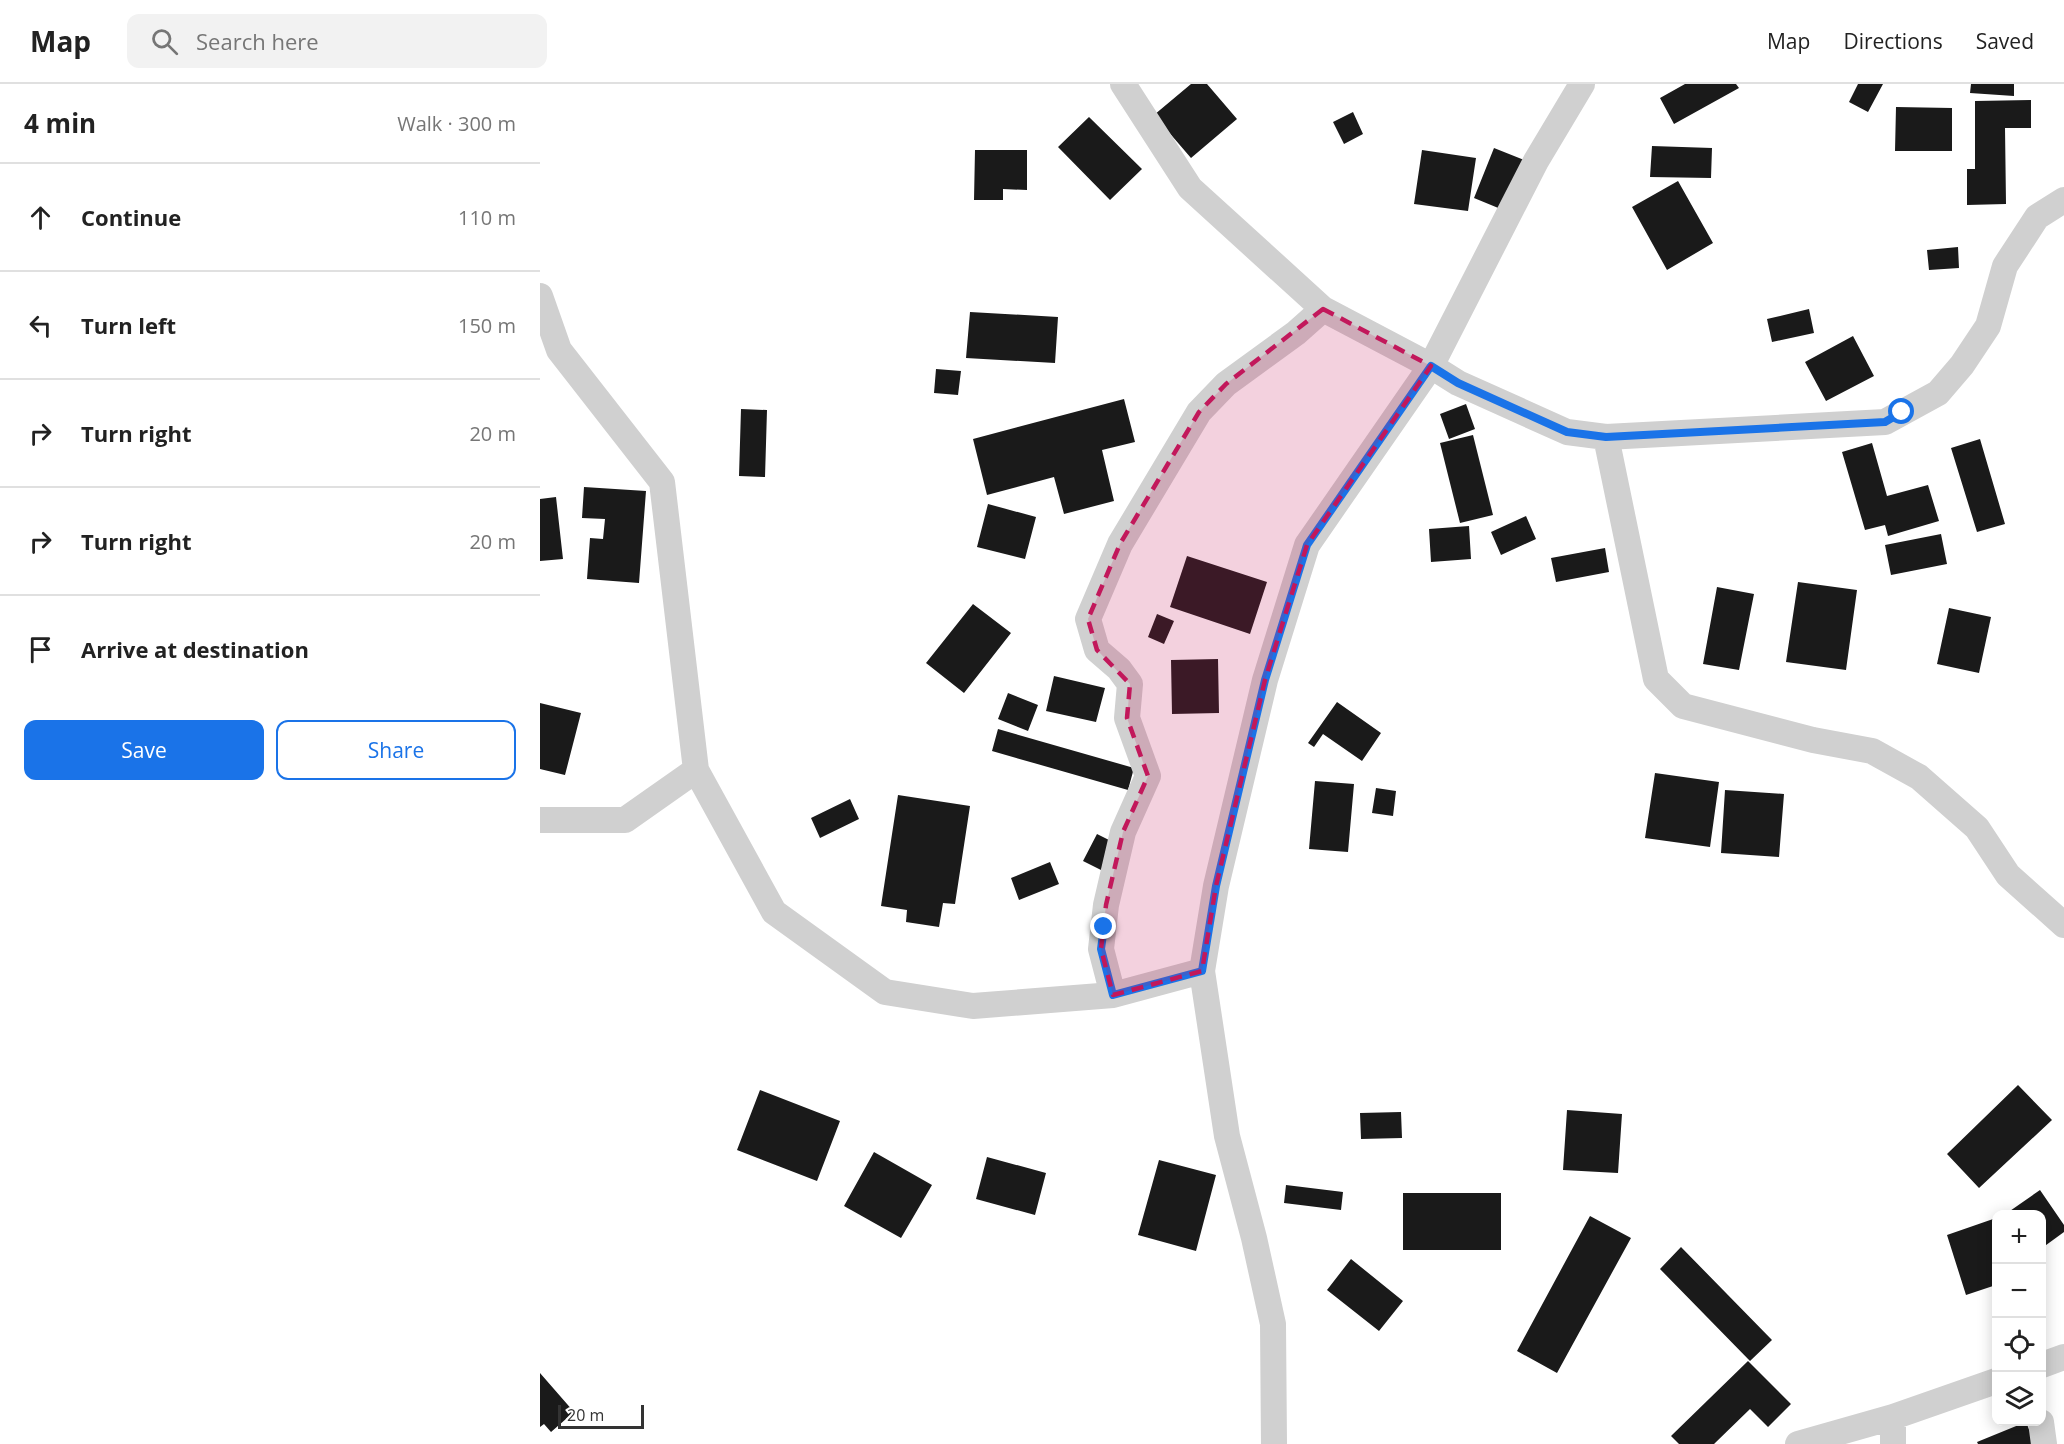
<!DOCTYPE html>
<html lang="en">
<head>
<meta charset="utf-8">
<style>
	body { margin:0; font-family:"Open Sans",sans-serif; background:#f2f2f2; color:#222 }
	.controls { position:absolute; right:18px; bottom:18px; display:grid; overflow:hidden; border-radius:12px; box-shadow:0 3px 15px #0003 }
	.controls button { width:54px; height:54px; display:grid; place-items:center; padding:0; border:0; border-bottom:2px solid #e0e0e0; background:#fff; color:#222; font:30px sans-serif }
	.scale { position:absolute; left:18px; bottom:15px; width:86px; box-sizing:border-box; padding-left:6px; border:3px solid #333; border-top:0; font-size:16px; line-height:21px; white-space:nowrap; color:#333; -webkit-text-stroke:4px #fff; paint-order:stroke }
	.stop { position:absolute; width:18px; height:18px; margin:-14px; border:4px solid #1a73e8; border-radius:50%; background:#fff }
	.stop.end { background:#1a73e8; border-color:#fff; box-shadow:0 2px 6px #0008 }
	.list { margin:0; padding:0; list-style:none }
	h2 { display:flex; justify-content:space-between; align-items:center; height:78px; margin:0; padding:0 24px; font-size:26px }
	h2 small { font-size:20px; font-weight:400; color:#767676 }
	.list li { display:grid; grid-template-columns:39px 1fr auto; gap:18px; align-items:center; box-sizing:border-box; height:108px; padding:0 24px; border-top:2px solid #e0e0e0 }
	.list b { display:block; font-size:22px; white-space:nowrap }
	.list em { font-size:20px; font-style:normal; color:#767676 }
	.actions { display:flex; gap:12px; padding:18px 24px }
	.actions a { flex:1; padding:14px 0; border:2px solid #1a73e8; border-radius:12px; text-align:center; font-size:21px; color:#1a73e8 }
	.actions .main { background:#1a73e8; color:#fff }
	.icon { flex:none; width:33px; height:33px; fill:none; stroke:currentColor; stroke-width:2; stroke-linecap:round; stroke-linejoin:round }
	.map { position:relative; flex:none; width:1524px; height:1360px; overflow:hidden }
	header { display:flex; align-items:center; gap:36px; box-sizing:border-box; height:84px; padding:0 30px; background:#fff; border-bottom:2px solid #e0e0e0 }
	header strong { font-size:28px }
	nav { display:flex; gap:33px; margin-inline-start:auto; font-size:21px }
	.search { width:420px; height:54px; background:#f2f2f2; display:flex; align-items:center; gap:15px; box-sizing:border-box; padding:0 21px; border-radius:12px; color:#767676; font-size:22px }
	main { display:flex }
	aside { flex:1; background:#fff }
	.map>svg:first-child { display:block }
</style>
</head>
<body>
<header>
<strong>Map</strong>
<div class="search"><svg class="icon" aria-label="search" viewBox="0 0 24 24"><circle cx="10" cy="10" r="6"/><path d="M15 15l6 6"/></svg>Search here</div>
<nav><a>Map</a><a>Directions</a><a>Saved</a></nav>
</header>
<main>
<aside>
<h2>4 min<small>Walk · 300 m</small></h2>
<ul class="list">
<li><svg class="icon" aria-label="ahead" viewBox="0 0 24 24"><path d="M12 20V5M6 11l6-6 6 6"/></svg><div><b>Continue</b></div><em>110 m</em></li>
<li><svg class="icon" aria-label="left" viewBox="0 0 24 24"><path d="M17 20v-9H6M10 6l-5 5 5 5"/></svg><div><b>Turn left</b></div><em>150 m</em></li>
<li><svg class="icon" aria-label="right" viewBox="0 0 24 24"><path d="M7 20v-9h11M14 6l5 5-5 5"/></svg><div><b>Turn right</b></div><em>20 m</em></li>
<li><svg class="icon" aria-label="right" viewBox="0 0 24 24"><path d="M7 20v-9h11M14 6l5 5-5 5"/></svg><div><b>Turn right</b></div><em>20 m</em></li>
<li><svg class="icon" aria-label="arrive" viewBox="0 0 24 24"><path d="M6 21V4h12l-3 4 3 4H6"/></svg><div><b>Arrive at destination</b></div></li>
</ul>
<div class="actions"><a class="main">Save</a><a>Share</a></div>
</aside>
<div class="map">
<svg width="1524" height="1360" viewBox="0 0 1524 1360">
	<rect width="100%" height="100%" fill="#fff"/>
	<!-- building -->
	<path fill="#1a1a1a" d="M651,0h16l30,35 -46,39 -37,-43z
		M1145,0h51l3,4 -65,36 -14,-26z
		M1318,0h25l-15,28 -19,-10z
		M1431,0h43v12l-44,-3z
		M1491,16v28h-26l1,76 -39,1v-36h8v-68z
		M1356,23l56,1v43h-57z
		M813,28l10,22 -19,10 -11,-22z
		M549,33l53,52 -32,31 -52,-53z
		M1112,62l60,2 -1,30 -61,-1z
		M954,64l35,14 -21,50 -34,-14z
		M435,66h52v40l-24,-1v11h-29z
		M882,66l54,8 -8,53 -54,-7z
		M1138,97l35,62 -46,27 -35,-63z
		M1418,163l1,21 -30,2 -2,-20z
		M1269,225l5,24 -42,9 -5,-23z
		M430,228l88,5 -3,46 -89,-5z
		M1313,252l21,40 -48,25 -21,-39z
		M396,285l25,2 -3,24 -24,-2z
		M584,315l11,43 -33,8 12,51 -50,13 -10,-37 -67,18 -14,-56z
		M926,320l9,25 -26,10 -9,-25z
		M201,325l26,1 -2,67 -26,-1z
		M933,351l20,80 -33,8 -20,-80z
		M1440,355l25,85 -28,8 -26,-84z
		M1332,359l15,53 41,-11 11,36 -51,15 -3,-11 -20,5 -23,-78z
		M44,403l62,4 -7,92 -52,-4 3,-41 13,1 2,-20 -23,-1z
		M16,413l7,62 -23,2v-62z
		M448,420l48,13 -11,42 -48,-12z
		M986,432l10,23 -35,16 -10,-23z
		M929,442l2,33 -40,3 -2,-33z
		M1401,450l6,30 -56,11 -6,-30z
		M1065,464l4,24 -53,10 -5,-24z
		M647,472l80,26 -17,52 -80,-27z
		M1258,498l59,8 -11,80 -60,-8z
		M1177,503l37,7 -15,76 -36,-6z
		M433,520l38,29 -47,60 -38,-30z
		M1409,524l42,9 -12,56 -42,-9z
		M617,530l17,7 -10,23 -16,-7z
		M678,575l1,54 -47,1 -1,-54z
		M514,592l51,12 -9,34 -50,-11z
		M468,609l30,12 -10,26 -30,-12z
		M797,618l44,31 -19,28 -39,-27 -9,13 -6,-4z
		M0,619l41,10 -16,62 -25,-6z
		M458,645l136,39 -6,22 -136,-39z
		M1115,689l64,9 -9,65 -65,-9z
		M775,697l39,3 -6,68 -39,-3z
		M836,704l20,3 -3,25 -21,-3z
		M1185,706l59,4 -5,63 -58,-4z
		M358,711l72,11 -15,98 -12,-1 -4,24 -33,-5 1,-12 -26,-4z
		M310,715l9,20 -39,19 -9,-20z
		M557,750l18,9 -14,27 -18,-9z
		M510,778l9,22 -40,16 -8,-22z
		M1478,1001l34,35 -73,68 -32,-34z
		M220,1006l80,31 -23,60 -80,-31z
		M1027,1026l55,4 -4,59 -55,-3z
		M861,1028l1,26 -41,1 -1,-26z
		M334,1068l58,33 -31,53 -57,-32z
		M447,1073l59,16 -11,42 -59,-16z
		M619,1076l57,15 -20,76 -58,-16z
		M746,1101l57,7 -2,18 -57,-7z
		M1500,1106l24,35v7l-22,16v-34h-34l-1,-1z
		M863,1109h98v57h-98z
		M1050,1132l41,22 -74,135 -40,-22z
		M1456,1134v67l-30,10 -19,-60z
		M1141,1163l91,93 -22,21 -90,-92z
		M811,1175l52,42 -24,30 -52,-41z
		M1208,1277l43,43 -23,23 -18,-18 -36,35h-35l-8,-8z
		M0,1289l34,39 -23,20 -7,-8 -4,3z
		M1486,1338l9,22h-57l-1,-2z"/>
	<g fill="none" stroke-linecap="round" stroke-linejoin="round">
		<!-- minor -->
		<path stroke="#d0d0d0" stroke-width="26" d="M583,0l67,104 133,121 108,57 27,17 109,49 39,5 279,-15 53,-29 24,-28 26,-39 17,-60 32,-49 27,-17
			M0,212l19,54 103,132 34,288 78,142 111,80 88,14 140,-11 89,-24
			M1066,353l50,242 27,27 130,34 59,11 47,26 58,51 31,47 56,50
			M0,736h85l71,-50
			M573,911l-12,-46 5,-44 17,-73 25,-56 -21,-58 3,-34 -11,-15 -22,-19 -9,-31 32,-75 79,-132 27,-28 70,-51 27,-24
			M1502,1281l22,-8
			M1501,1338l3,22
			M734,1360l-1,-120 -19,-86 -27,-102 -25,-165 14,-85 49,-206 42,-135 124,-179 105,-205 46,-77
			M1258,1360l95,-27 103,-36
			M1353,1360v-27"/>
	</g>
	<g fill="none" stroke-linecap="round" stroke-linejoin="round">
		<!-- route -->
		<path stroke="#1a73e8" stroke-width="8" d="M564,843l-3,22 12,46 89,-24 14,-85 49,-206 42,-135 124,-179 27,17 109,49 39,5 279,-15 17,-10"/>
	</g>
	<!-- marked area -->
	<path fill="#c2185b" fill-opacity="0.2" stroke="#c2185b" stroke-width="4.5" stroke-dasharray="12 8" stroke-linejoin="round" d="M783,225l108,57 -124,179 -42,135 -49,206 -14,85 -89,24 -12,-46 5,-44 17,-73 25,-56 -21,-58 3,-34 -33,-34 -9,-31 32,-75 79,-132 27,-28z"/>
</svg>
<div class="controls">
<button>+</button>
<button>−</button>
<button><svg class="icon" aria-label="locate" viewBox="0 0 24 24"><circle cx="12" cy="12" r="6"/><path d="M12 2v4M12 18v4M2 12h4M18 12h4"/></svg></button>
<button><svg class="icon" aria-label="layers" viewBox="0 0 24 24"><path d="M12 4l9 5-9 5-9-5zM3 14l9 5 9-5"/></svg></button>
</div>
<div class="scale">20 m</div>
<div class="stop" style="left:1362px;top:328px"></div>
<div class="stop end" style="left:564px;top:843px"></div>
</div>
</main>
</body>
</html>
